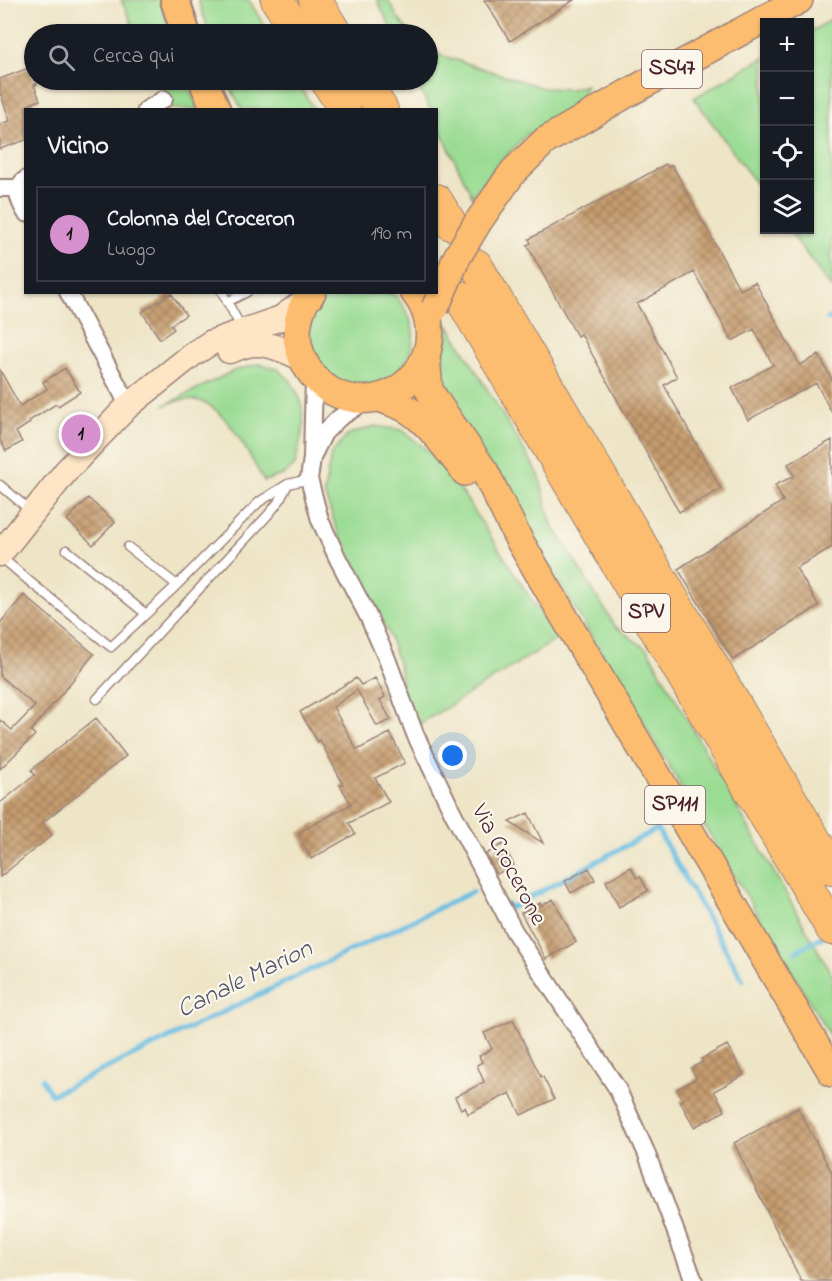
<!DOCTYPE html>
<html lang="it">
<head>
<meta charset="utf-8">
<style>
	body { margin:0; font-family:"Indie Flower",sans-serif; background:#242831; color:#f1f3f6 }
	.controls { position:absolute; right:18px; top:18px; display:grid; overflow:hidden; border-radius:0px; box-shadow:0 2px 4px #0004 }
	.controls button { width:54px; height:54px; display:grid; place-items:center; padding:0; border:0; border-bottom:2px solid #363941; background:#171b24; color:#f1f3f6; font:30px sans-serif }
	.you { position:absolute; left:453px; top:756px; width:21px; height:21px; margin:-15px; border:4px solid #fff; border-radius:50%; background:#1a73e8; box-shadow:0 0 0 9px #1a73e833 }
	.badge { display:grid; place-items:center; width:39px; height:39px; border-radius:50%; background:#d690ce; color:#111; font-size:20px; font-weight:700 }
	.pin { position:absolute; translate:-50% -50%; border:3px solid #fff; box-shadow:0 2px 6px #0006 }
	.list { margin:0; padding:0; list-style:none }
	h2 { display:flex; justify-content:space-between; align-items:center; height:78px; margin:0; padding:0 24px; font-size:26px }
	h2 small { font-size:20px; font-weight:400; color:#9ea1a6 }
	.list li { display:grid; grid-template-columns:39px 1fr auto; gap:18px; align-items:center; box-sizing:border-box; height:96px; margin:0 12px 12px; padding:0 12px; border:2px solid #363941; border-radius:0px }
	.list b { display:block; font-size:22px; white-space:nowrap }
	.list p { margin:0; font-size:20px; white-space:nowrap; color:#9ea1a6 }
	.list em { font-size:20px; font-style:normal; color:#9ea1a6 }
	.icon { flex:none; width:33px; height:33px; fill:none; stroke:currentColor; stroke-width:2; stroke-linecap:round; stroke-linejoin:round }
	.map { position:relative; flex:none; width:832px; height:1281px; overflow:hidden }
	.search { position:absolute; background:#171b24; box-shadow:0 2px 4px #0004; left:24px; top:24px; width:414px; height:66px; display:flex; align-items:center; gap:15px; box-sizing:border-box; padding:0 21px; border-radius:33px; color:#9ea1a6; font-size:22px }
	.panel { position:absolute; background:#171b24; box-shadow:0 2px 4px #0004; left:24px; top:108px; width:414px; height:186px; border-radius:0px }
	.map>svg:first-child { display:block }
</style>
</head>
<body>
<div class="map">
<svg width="832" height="1281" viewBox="0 0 832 1281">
	<defs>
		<pattern id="building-cross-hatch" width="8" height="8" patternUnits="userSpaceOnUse" patternTransform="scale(1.5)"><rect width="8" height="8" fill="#c59c6e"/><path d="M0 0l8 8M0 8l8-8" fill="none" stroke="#a27f5b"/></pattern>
	</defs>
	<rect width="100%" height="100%" fill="#fbf7ec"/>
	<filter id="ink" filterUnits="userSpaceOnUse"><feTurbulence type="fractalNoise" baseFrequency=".0167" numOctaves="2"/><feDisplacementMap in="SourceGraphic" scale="12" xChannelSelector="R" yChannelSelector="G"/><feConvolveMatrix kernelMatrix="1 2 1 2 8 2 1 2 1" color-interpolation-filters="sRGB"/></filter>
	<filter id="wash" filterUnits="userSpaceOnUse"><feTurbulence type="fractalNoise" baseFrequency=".008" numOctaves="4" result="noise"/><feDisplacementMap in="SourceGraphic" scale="24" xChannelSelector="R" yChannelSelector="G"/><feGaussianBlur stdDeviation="1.35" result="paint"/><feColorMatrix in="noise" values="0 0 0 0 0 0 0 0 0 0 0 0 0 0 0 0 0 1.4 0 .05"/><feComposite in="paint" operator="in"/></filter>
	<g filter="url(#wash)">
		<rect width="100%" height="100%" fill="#eee5c7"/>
		<!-- grass -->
		<path fill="#9adc93" stroke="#727e5f" stroke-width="1.5" d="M121,0h40l9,34h-33z
			M198,0h51l20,34h-59z
			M377,0h11l10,18 13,16h-17z
			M832,19v270l-43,-59h21v-198z
			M428,51l115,37 28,1 15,-4 -7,18 -53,32 -29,30 -25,31 -35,-73 -1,-13 -6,-1 -15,-29h13z
			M764,57v138l-70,-97z
			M158,80h27l13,29h-25z
			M226,80h70l18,29h-72z
			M329,292l63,1c8,8 14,15 18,26 15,39 -26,77 -65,65 -8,-3 -18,-7 -23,-14 -5,-7 -8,-17 -12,-25 -8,-18 6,-41 19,-53z
			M449,326l90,149 12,48 64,103 33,24 184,325v64l-335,-561 -56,-91 2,-33z
			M259,364l19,5 13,12 10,20 3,24 -9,40 -10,9 -21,7c-15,-25 -37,-76 -69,-81 -11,-2 -22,2 -32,6l70,-35z
			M375,426l27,4 25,20 31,36 99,153 -142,88 -13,-32 -2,-26 -12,-37 -22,-40 -21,-40 -21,-59 7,-39 18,-20z"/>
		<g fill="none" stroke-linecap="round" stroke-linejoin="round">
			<!-- stream -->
			<path stroke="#65bce2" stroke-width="5" d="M828,319l4,-2
				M507,904l3,4 147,-79 86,151
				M795,952l30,-17
				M42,1079l9,16 421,-203"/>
		</g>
		<g id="blocks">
			<!-- building -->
			<path fill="url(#building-cross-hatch)" d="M484,0h90l-64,41z
				M31,67l3,13h2l1,4 -3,1 6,15 -14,6v34l-26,9v-25l10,-3 -10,-29v-13z
				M666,164l2,3 4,-2 68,125 15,-8 45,83 19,-10 13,25v33l-16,-30 -68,37 -16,-32 41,-23 -19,-36 -22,12 -38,-69 -57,32 40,73 -13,8 57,104 -42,23 -98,-178 -4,2 -50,-91 4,-2 -2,-4z
				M171,293l15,22 -15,10 3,4 -14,10 -18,-27z
				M65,368l15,24 -22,14 -2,-2 -27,17 1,2 -14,9 6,10 -16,9 -6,-11v-70l20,36 27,-17 -4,-7z
				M832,440v107l-36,21 23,38 -86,54 -55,-91 105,-68 -8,-16 19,-9 -6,-12z
				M88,498l27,24 -22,23 -26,-25z
				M24,595l70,59 -63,77 4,4 -35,34v-49l12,10 23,-24 -35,-30v-53z
				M356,678l5,7 14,-7 10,19 -5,3 11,20 -14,6 -20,-36 -24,17 10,18 14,25 33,-17 15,30 -30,15 14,24 -40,21 6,11 -44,25 -13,-26 53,-29 -11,-19 3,-1 -23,-44 -2,2 -18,-30z
				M96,718l30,38 -84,67 10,12 -52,42v-74l35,-28 -4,-5z
				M528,813l15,30 -34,-21z
				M503,844l11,21 -17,9 -11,-20z
				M631,867l6,11 3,-2 8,15 -29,16 -13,-26z
				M589,868l6,12 -24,13 -6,-12z
				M553,899l23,43 -30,17 -25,-46 19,-10 1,3z
				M513,1020l28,57h2l11,22 -33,16 -11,-22 -42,21 -3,-7 -4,2 -6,-12 29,-15 -7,-17 5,-3 -3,-6 13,-7 -8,-16z
				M727,1045l17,30 -30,16 11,20 -31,16 -14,-26 3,-1 -6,-11 20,-11 -6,-10 12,-6 -2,-3z
				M798,1108l34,65v108h-31l-67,-138z"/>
		</g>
	</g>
	<g filter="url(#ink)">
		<use href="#blocks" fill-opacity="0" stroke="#9c8279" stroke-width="1.5"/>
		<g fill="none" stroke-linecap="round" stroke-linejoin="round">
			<defs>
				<path id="service" d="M222,292l21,39
					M227,302l20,-10
					M0,485l32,27
					M67,550l79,64
					M0,556l29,25 82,66 66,-62 -49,-38
					M177,585l82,-83 29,-18 21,-5
					M97,699l171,-184 12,-15 8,-16"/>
				<path id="minor" d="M146,110l18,-11
					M26,179c-13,9 -7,22 0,34
					M0,188h19
					M68,292l55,103 4,12
					M314,378l-2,80 -3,21 11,41 18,39 30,57 19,43 28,75 37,77 62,120 103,157 29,64 48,129
					M313,455l11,-22 15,-15 28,-18"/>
				<path id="secondary" d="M229,351c9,-3 18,-7 27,-7 16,-1 32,9 46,14
					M0,554l67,-84 60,-63 66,-53 19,-12 69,-24 25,-18"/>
				<path id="primary" d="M478,222l35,-50 32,-31 83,-48 171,-93
					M312,292c-13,15 -18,38 -13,56 5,18 15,33 32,43 56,31 121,-29 91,-87 -2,-4 -5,-8 -8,-12
					M426,356l3,34 10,16 46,66 33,66 314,535
					M380,398c10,4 21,7 30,13 20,13 41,43 55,61"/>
				<path id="trunk" d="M175,0l11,34
					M203,80l13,30
					M309,296l1,-4"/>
				<path id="motorway" d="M277,0l22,34
					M315,0l21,34
					M326,80l19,30
					M364,80l18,30
					M436,200l15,24
					M476,265l356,604
					M460,297l372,632"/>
			</defs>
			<!-- service casing -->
			<use href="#service" stroke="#9c8279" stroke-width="11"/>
			<!-- minor casing -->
			<use href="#minor" stroke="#9c8279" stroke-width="20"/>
			<!-- secondary casing -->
			<use href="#secondary" stroke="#9c8279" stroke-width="27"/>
			<!-- primary casing -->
			<use href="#primary" stroke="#9c8279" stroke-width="30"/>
			<!-- trunk casing -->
			<use href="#trunk" stroke="#9c8279" stroke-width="32"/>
			<!-- motorway casing -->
			<use href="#motorway" stroke="#9c8279" stroke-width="34"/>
			<!-- service -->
			<use href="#service" stroke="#fff" stroke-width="8"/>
			<!-- minor -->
			<use href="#minor" stroke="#fff" stroke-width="16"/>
			<!-- secondary -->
			<use href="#secondary" stroke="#fee5c5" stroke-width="24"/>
			<!-- primary -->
			<use href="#primary" stroke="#fcbd6f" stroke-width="27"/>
			<!-- trunk -->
			<use href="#trunk" stroke="#fcbd6f" stroke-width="28"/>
			<!-- motorway -->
			<use href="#motorway" stroke="#fcbd6f" stroke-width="32"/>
			<defs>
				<path id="primary-bridge" d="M435,308l22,-51 21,-35"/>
			</defs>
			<!-- primary-bridge casing -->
			<use href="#primary-bridge" stroke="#9c8279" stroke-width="30" stroke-linecap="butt"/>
			<!-- primary-bridge -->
			<use href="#primary-bridge" stroke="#fcbd6f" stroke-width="27"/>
		</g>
	</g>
	<g text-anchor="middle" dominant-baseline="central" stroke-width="4.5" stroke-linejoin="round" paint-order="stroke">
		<!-- shield labels -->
		<g fill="#fbf7ec" stroke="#7f6065" stroke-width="1.5">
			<rect x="642" y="50" width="60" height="38" rx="4.5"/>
			<rect x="622" y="594" width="48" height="38" rx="4.5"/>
			<rect x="645" y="786" width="60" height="38" rx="4.5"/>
		</g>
		<g font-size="22" font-weight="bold" fill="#4a1f2b">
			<text x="672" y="69">SS47</text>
			<text x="646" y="613">SPV</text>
			<text x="675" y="805">SP111</text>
		</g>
		<!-- street labels -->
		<g font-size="24" fill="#4a1f2b" stroke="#fbf7ec">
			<text transform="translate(508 865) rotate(62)">Via Crocerone</text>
		</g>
		<!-- water labels -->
		<g font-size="26" font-style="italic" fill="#53566b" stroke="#fbf7ec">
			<text transform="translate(245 980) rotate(-26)">Canale Marion</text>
		</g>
	</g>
</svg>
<div class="controls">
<button>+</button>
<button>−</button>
<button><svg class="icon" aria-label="locate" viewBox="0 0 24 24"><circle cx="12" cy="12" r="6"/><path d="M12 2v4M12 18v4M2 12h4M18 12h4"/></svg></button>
<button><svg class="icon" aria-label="layers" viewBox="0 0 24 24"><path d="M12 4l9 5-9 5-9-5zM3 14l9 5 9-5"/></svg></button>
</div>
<div class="you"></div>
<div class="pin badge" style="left:81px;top:434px">1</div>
<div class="search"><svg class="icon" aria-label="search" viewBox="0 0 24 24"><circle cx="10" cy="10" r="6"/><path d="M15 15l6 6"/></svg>Cerca qui</div>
<section class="panel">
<h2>Vicino<small></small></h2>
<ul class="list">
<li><span class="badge">1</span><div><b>Colonna del Croceron</b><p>Luogo</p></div><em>190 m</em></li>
</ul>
</section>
</div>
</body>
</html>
